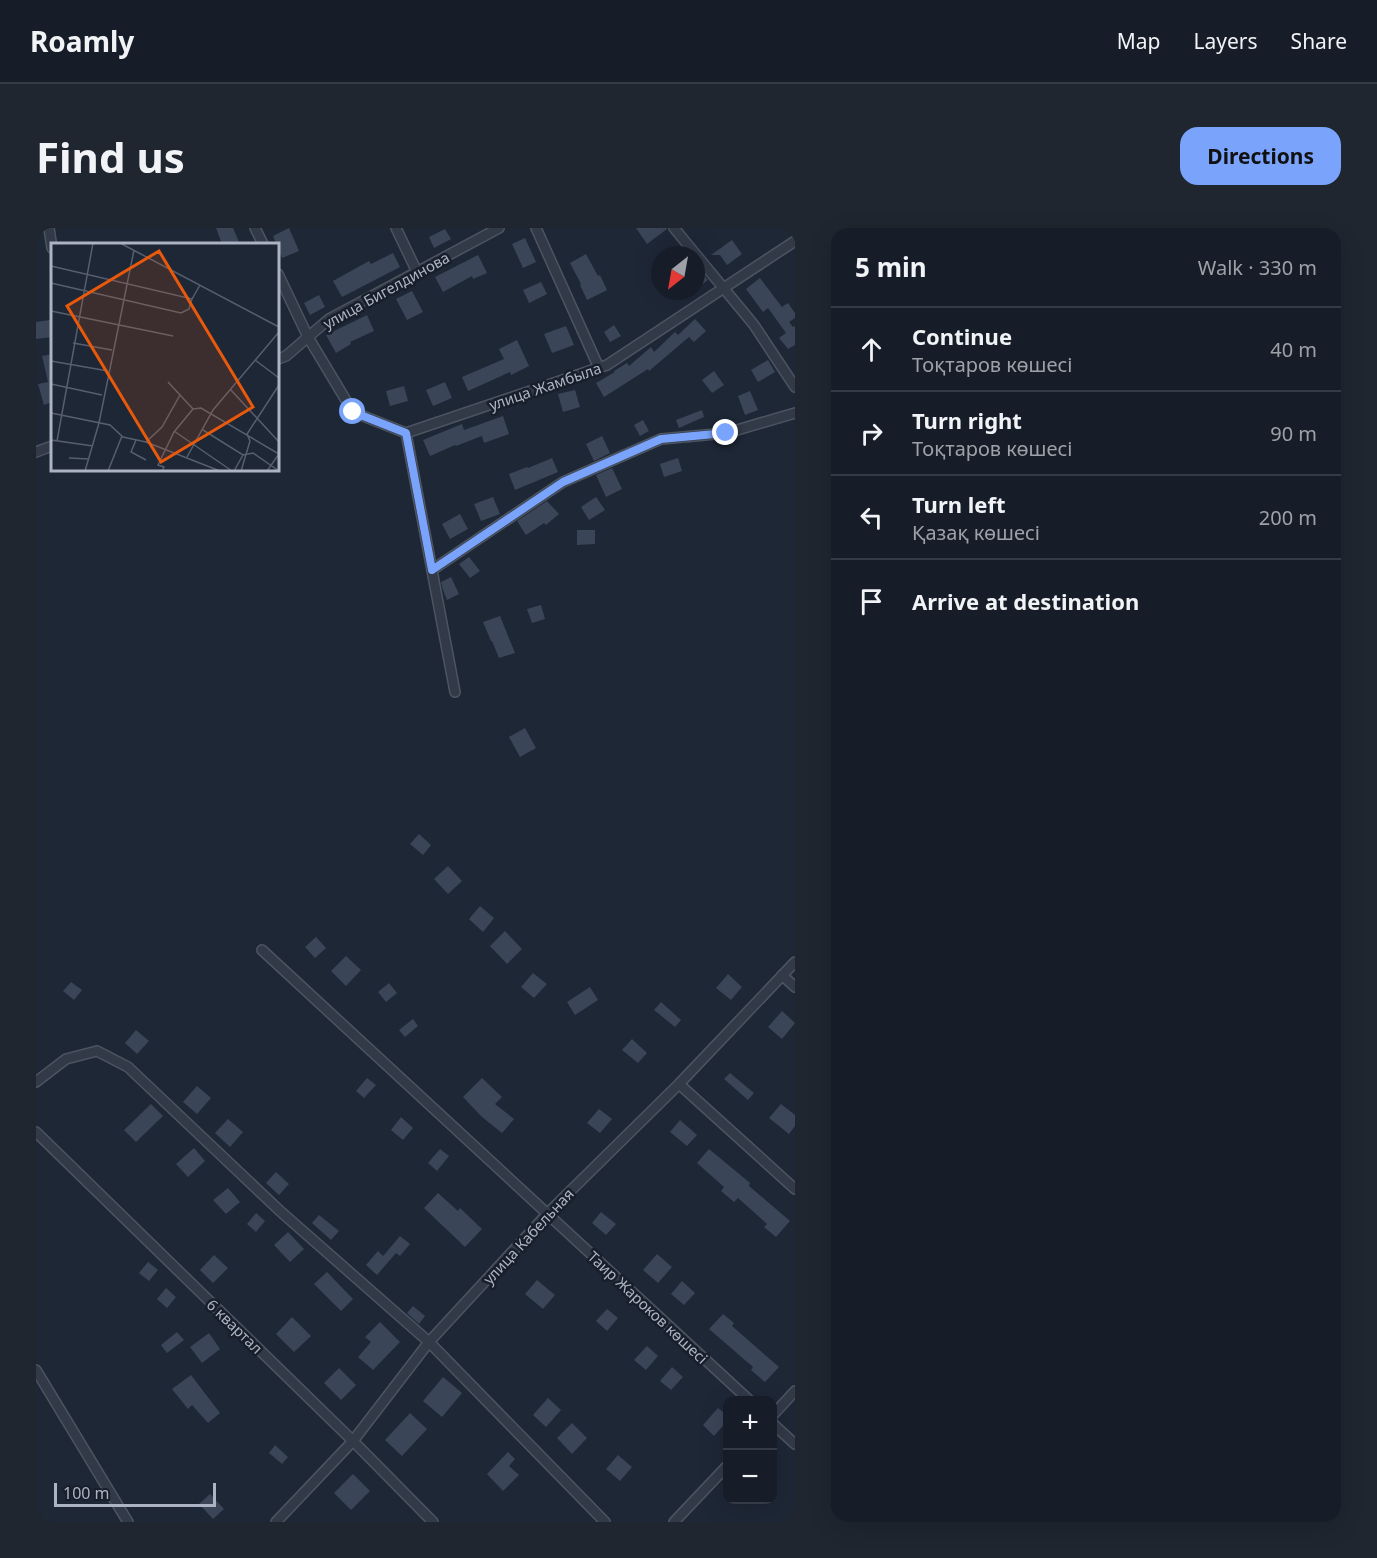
<!DOCTYPE html>
<html lang="en">
<head>
<meta charset="utf-8">
<style>
	body { margin:0; font-family:"Noto Sans",sans-serif; background:#1f2630; color:#f1f3f6 }
	.controls { position:absolute; right:18px; bottom:18px; display:grid; overflow:hidden; border-radius:12px; box-shadow:0 6px 24px #0002 }
	.controls button { width:54px; height:54px; display:grid; place-items:center; padding:0; border:0; border-bottom:2px solid #353b45; background:#161d28; color:#f1f3f6; font:30px sans-serif }
	.compass { position:absolute; left:615px; top:18px; width:54px; height:54px; border-radius:50%; background:#161d28; box-shadow:0 6px 24px #0002; rotate:211deg }
	.scale { position:absolute; left:18px; bottom:15px; width:162px; box-sizing:border-box; padding-left:6px; border:3px solid #acb4c4; border-top:0; font-size:16px; line-height:21px; white-space:nowrap; color:#acb4c4; -webkit-text-stroke:4px #181f2b; paint-order:stroke }
	.stop { position:absolute; width:18px; height:18px; margin:-14px; border:4px solid #7aa4fb; border-radius:50%; background:#fff }
	.stop.end { background:#7aa4fb; border-color:#fff; box-shadow:0 2px 6px #0008 }
	.list { margin:0; padding:0; list-style:none }
	h2 { display:flex; justify-content:space-between; align-items:center; height:78px; margin:0; padding:0 24px; font-size:26px }
	h2 small { font-size:20px; font-weight:400; color:#9ea2a8 }
	.list li { display:grid; grid-template-columns:39px 1fr auto; gap:18px; align-items:center; box-sizing:border-box; height:84px; padding:0 24px; border-top:2px solid #353b45 }
	.list b { display:block; font-size:22px; white-space:nowrap }
	.list p { margin:0; font-size:20px; white-space:nowrap; color:#9ea2a8 }
	.list em { font-size:20px; font-style:normal; color:#9ea2a8 }
	.icon { flex:none; width:33px; height:33px; fill:none; stroke:currentColor; stroke-width:2; stroke-linecap:round; stroke-linejoin:round }
	.map { position:relative; flex:none; width:759px; height:1294px; overflow:hidden; border-radius:18px }
	header { display:flex; align-items:center; gap:36px; box-sizing:border-box; height:84px; padding:0 30px; background:#161d28; border-bottom:2px solid #353b45 }
	header strong { font-size:28px }
	nav { display:flex; gap:33px; margin-inline-start:auto; font-size:21px }
	.intro { display:flex; align-items:center; justify-content:space-between; box-sizing:border-box; height:144px; padding:0 36px }
	h1 { margin:0; font-size:42px }
	.button { padding:15px 27px; border-radius:18px; background:#7aa4fb; color:#111; font-size:21px; font-weight:700 }
	main { display:flex; gap:36px; padding:0 36px }
	aside { flex:1; background:#161d28; border-radius:18px; box-shadow:0 6px 24px #0002 }
	.map>svg:first-child { display:block }
</style>
</head>
<body>
<header>
<strong>Roamly</strong>
<nav><a>Map</a><a>Layers</a><a>Share</a></nav>
</header>
<div class="intro"><h1>Find us</h1><a class="button">Directions</a></div>
<main>
<div class="map">
<svg width="759" height="1294" viewBox="0 0 759 1294">
	<rect width="100%" height="100%" fill="#1e2736"/>
	<!-- building -->
	<path fill="#3a4557" d="M180,0h17l7,16h-18z
		M253,0l10,23 -17,7 -9,-22z
		M600,0h31v1l-20,15z
		M409,1l6,10 -17,9 -5,-11z
		M489,10l11,24 -13,6 -11,-24z
		M696,12l10,14 -15,11 -7,-10h-9z
		M357,25l7,14 -58,30 -9,-16 36,-20 2,3z
		M550,26l12,22 2,-1 7,15 -20,10 -7,-15 1,-1 -11,-21z
		M442,27l9,18 -14,6 -1,-3 -29,16 -8,-15z
		M660,37l12,15 -12,9z
		M724,50l22,29 6,-4 7,10v5l-6,4 4,5 2,-1v19l-7,4 -9,-11 7,-5 -18,-25 -5,4 -17,-23z
		M505,54l6,12 -18,9 -6,-13z
		M376,63l11,21 -16,8 -11,-21z
		M283,67l6,12 -15,8 -6,-12z
		M331,87l7,16 -24,11 1,2 -15,9 -10,-18z
		M659,91l11,12 -12,11 -5,-5 -40,34 -1,-2 -44,28 -8,-14 19,-11 -1,-1 13,-8 2,3 22,-19 3,5 21,-20 3,3z
		M14,92l2,17 -16,2v-17z
		M578,97l7,11 -11,6 -6,-10z
		M530,98l8,19 -22,8 -8,-19z
		M481,112l12,26 -18,9 -1,-3 -42,19 -6,-14 42,-18 -5,-10z
		M16,126v48l-8,3 -6,-21 10,-2 -6,-26z
		M732,132l7,12 -17,10 -7,-12z
		M678,143l10,14 -12,8 -10,-13z
		M409,154l7,16 -19,8 -7,-16z
		M368,158l4,15 -18,5 -4,-15z
		M539,162l5,17 -17,5 -5,-18z
		M714,163l8,19 -13,5 -7,-19z
		M666,182l2,7 -25,11 -3,-8z
		M467,188l6,18 -25,9 -2,-7 -26,10 -1,-1 -25,11 -7,-16 39,-16 2,6z
		M607,192l6,11 -9,5 -6,-11z
		M566,208l8,17 -16,8 -8,-17z
		M516,230l6,14 -43,18 -6,-16 18,-7 1,1z
		M642,230l4,13 -18,6 -4,-13z
		M576,240l10,21 -16,8 -10,-22z
		M457,269l7,17 -19,7 -7,-17z
		M560,269l9,13 -16,10 -8,-13z
		M511,273l12,13 -13,11 -2,-2 -18,12 -9,-14z
		M424,286l8,15 -18,10 -8,-15z
		M541,302h18v14l-18,1z
		M433,329l11,14 -10,7 -11,-14z
		M415,349l8,17 -12,6 -4,-10 -2,-8z
		M505,377l4,14 -13,4 -5,-14z
		M464,388l15,37 -16,5 -7,-17h-1l-8,-19z
		M489,500l11,20 -16,9 -11,-20z
		M383,606l12,11 -8,10 -13,-11z
		M412,638l14,15 -14,13 -14,-15z
		M444,678l14,12 -11,14 -14,-13z
		M469,703l17,18 -15,15 -17,-18z
		M280,709l10,11 -11,10 -10,-11z
		M310,728l15,14 -15,16 -15,-15z
		M497,745l14,11 -13,14 -13,-11z
		M692,746l14,13 -11,13 -15,-12z
		M35,754l11,8 -8,10 -11,-9z
		M353,755l8,10 -11,9 -8,-10z
		M554,759l8,13 -23,15 -8,-13z
		M625,774l20,18 -6,7 -21,-17z
		M746,783l13,12 -13,16 -14,-12z
		M377,791l5,7 -13,11 -6,-7z
		M100,802l13,11 -12,13 -12,-11z
		M596,811l15,14 -9,10 -16,-13z
		M694,845l24,20 -6,7 -24,-21z
		M331,850l9,7 -12,13 -8,-7z
		M446,850l20,19 -7,7 19,15 -12,14 -20,-16 -19,-20z
		M161,858l14,12 -14,16 -14,-12z
		M115,876l12,12 -27,26 -12,-12z
		M745,876l14,11v11l-6,8 -20,-16z
		M563,881l13,10 -12,14 -13,-10z
		M365,889l12,11 -10,12 -12,-10z
		M192,891l15,13 -13,15 -15,-14z
		M644,892l17,15 -10,11 -17,-14z
		M158,920l11,13 -17,16 -12,-13z
		M404,921l9,7 -12,15 -9,-8z
		M673,921l41,34 -1,3 41,35 -14,16 -12,-10 3,-3 -29,-26 -4,4 -13,-11 3,-4 -27,-24z
		M240,944l13,12 -10,11 -13,-12z
		M192,960l12,14 -14,12 -13,-14z
		M402,965l20,18 2,-3 22,21 -17,18 -41,-39z
		M565,984l15,12 -10,11 -14,-12z
		M220,985l9,8 -9,11 -9,-8z
		M283,987l20,16 -8,9 -19,-17z
		M252,1004l16,17 -14,13 -16,-17z
		M364,1008l10,8 -10,12 -4,-3 -19,22 -11,-10 12,-14 5,5z
		M621,1026l15,13 -14,16 -15,-13z
		M178,1027l14,13 -15,15 -13,-13z
		M112,1034l10,8 -9,11 -10,-8z
		M291,1044l26,27 -12,12 -27,-27z
		M501,1052l18,15 -12,14 -18,-15z
		M646,1053l13,12 -11,12 -13,-11z
		M130,1060l10,9 -9,11 -10,-9z
		M377,1078l12,10 -6,8 -12,-11z
		M571,1081l11,9 -11,13 -11,-10z
		M687,1086l11,9 -2,3 47,41 -14,15 -14,-12 2,-3 -44,-38z
		M256,1089l19,19 -17,16 -18,-18z
		M344,1094l20,20 -27,28 -15,-13 13,-15 -6,-5z
		M141,1104l7,8 -17,13 -6,-8z
		M173,1105l11,16 -18,14 -12,-16z
		M611,1118l11,10 -12,14 -12,-10z
		M636,1139l11,10 -12,13 -11,-9z
		M303,1140l17,17 -15,15 -17,-17z
		M155,1147l29,38 -12,10 -16,-18 -4,4 -16,-20z
		M407,1149l19,16 -20,24 -19,-16z
		M512,1170l13,12 -15,17 -13,-12z
		M682,1180l10,8v4l-14,16 -11,-11z
		M374,1185l17,16 -25,27 -17,-16z
		M536,1195l15,15 -15,16 -15,-16z
		M239,1217l13,12 -6,7 -13,-11z
		M472,1224l7,7 -6,7 10,9 -16,16 -16,-17z
		M582,1227l14,12 -12,14 -14,-12z
		M317,1246l17,17 -19,19 -17,-17z
		M174,1266l14,15 -11,10 -14,-15z"/>
	<g fill="none" stroke-linecap="round" stroke-linejoin="round">
		<defs>
			<path id="street" d="M13,0l3,20
				M219,0l8,16
				M360,0l21,44
				M500,0l63,140
				M638,0l80,97 41,62
				M242,46l30,63 45,75 53,21 49,259
				M242,131l8,-3 43,-37 170,-91
				M370,205l201,-68 188,-124
				M0,224l16,-6
				M396,342l131,-88 98,-43 66,-6 68,-20
				M226,722l487,450
				M746,747l13,12
				M0,854l30,-23 31,-8 31,16 152,144 149,131 176,180
				M643,856l116,105
				M0,904l317,309 80,81
				M0,1142l92,152
				M736,1188l23,-25
				M736,1195l23,21
				M240,1294l77,-81 76,-99 119,-129 131,-129 116,-122
				M638,1294l54,-57"/>
		</defs>
		<!-- street casing -->
		<use href="#street" stroke="#4c5462" stroke-width="12"/>
		<!-- street -->
		<use href="#street" stroke="#323947" stroke-width="9"/>
	</g>
	<g fill="none" stroke-linecap="round" stroke-linejoin="round">
		<!-- route -->
		<path stroke="#7aa4fb" stroke-width="8" d="M317,184l53,21 26,137 131,-88 98,-43 65,-6"/>
	</g>
	<g text-anchor="middle" dominant-baseline="central" stroke-width="5" stroke-linejoin="round" paint-order="stroke">
		<!-- street labels -->
		<g font-size="15" fill="#acb4c4" stroke="#181f2b">
			<text transform="translate(350 62) rotate(-29)">улица Бигелдинова</text>
			<text transform="translate(509 158) rotate(-19)">улица Жамбыла</text>
			<text transform="translate(492 1008) rotate(-47)">улица Кабельная</text>
			<text transform="translate(612 1079) rotate(43)">Таир Жароков көшесі</text>
			<text transform="translate(199 1098) rotate(44)">6 квартал</text>
		</g>
	</g>
	<!-- overview -->
	<g transform="translate(15 15)">
		<rect width="228" height="228" fill="#1e2736"/>
		<path fill="none" stroke="#575f6f" stroke-width="1.5" d="M69,0l159,84M0,23l141,33 8,-14M0,40l130,30 8,-4 3,-10M0,68l122,25M22,100l39,7M204,117l24,18M0,118l57,10M117,139l25,27 8,-1 78,46 -12,17M0,141l51,11M179,146l49,53M0,170l59,12 13,12 23,5 74,29M152,187l40,25 10,-2 26,18M123,188l58,40M0,197l42,6M85,197l-5,12 15,8M6,198l36,-198M95,199l16,-15 18,-32M136,214l26,-47 66,-78M18,215l20,1M34,228l14,-48 35,-173M57,228l14,-35M111,228l2,-4 -6,-2 16,-33 19,-23M183,228l9,-16M190,228l9,-30 -3,-7 32,-49"/>
		<path fill="#e8590c" fill-opacity="0.15" stroke="#e8590c" stroke-width="3" d="M108,8l94,156 -92,55 -94,-156z"/>
		<rect width="228" height="228" fill="none" stroke="#acb4c4" stroke-width="3"/>
	</g>
</svg>
<div class="controls">
<button>+</button>
<button>−</button>
</div>
<svg class="compass" viewBox="-18 -18 36 36"><path d="M0-13l5 13h-10z" fill="#e53935"/><path d="M0 13l5-13h-10z" fill="#9ea2a8"/></svg>
<div class="scale">100 m</div>
<div class="stop" style="left:317px;top:184px"></div>
<div class="stop end" style="left:690px;top:205px"></div>
</div>
<aside>
<h2>5 min<small>Walk · 330 m</small></h2>
<ul class="list">
<li><svg class="icon" aria-label="ahead" viewBox="0 0 24 24"><path d="M12 20V5M6 11l6-6 6 6"/></svg><div><b>Continue</b><p>Тоқтаров көшесі</p></div><em>40 m</em></li>
<li><svg class="icon" aria-label="right" viewBox="0 0 24 24"><path d="M7 20v-9h11M14 6l5 5-5 5"/></svg><div><b>Turn right</b><p>Тоқтаров көшесі</p></div><em>90 m</em></li>
<li><svg class="icon" aria-label="left" viewBox="0 0 24 24"><path d="M17 20v-9H6M10 6l-5 5 5 5"/></svg><div><b>Turn left</b><p>Қазақ көшесі</p></div><em>200 m</em></li>
<li><svg class="icon" aria-label="arrive" viewBox="0 0 24 24"><path d="M6 21V4h12l-3 4 3 4H6"/></svg><div><b>Arrive at destination</b></div></li>
</ul>
</aside>
</main>
</body>
</html>
